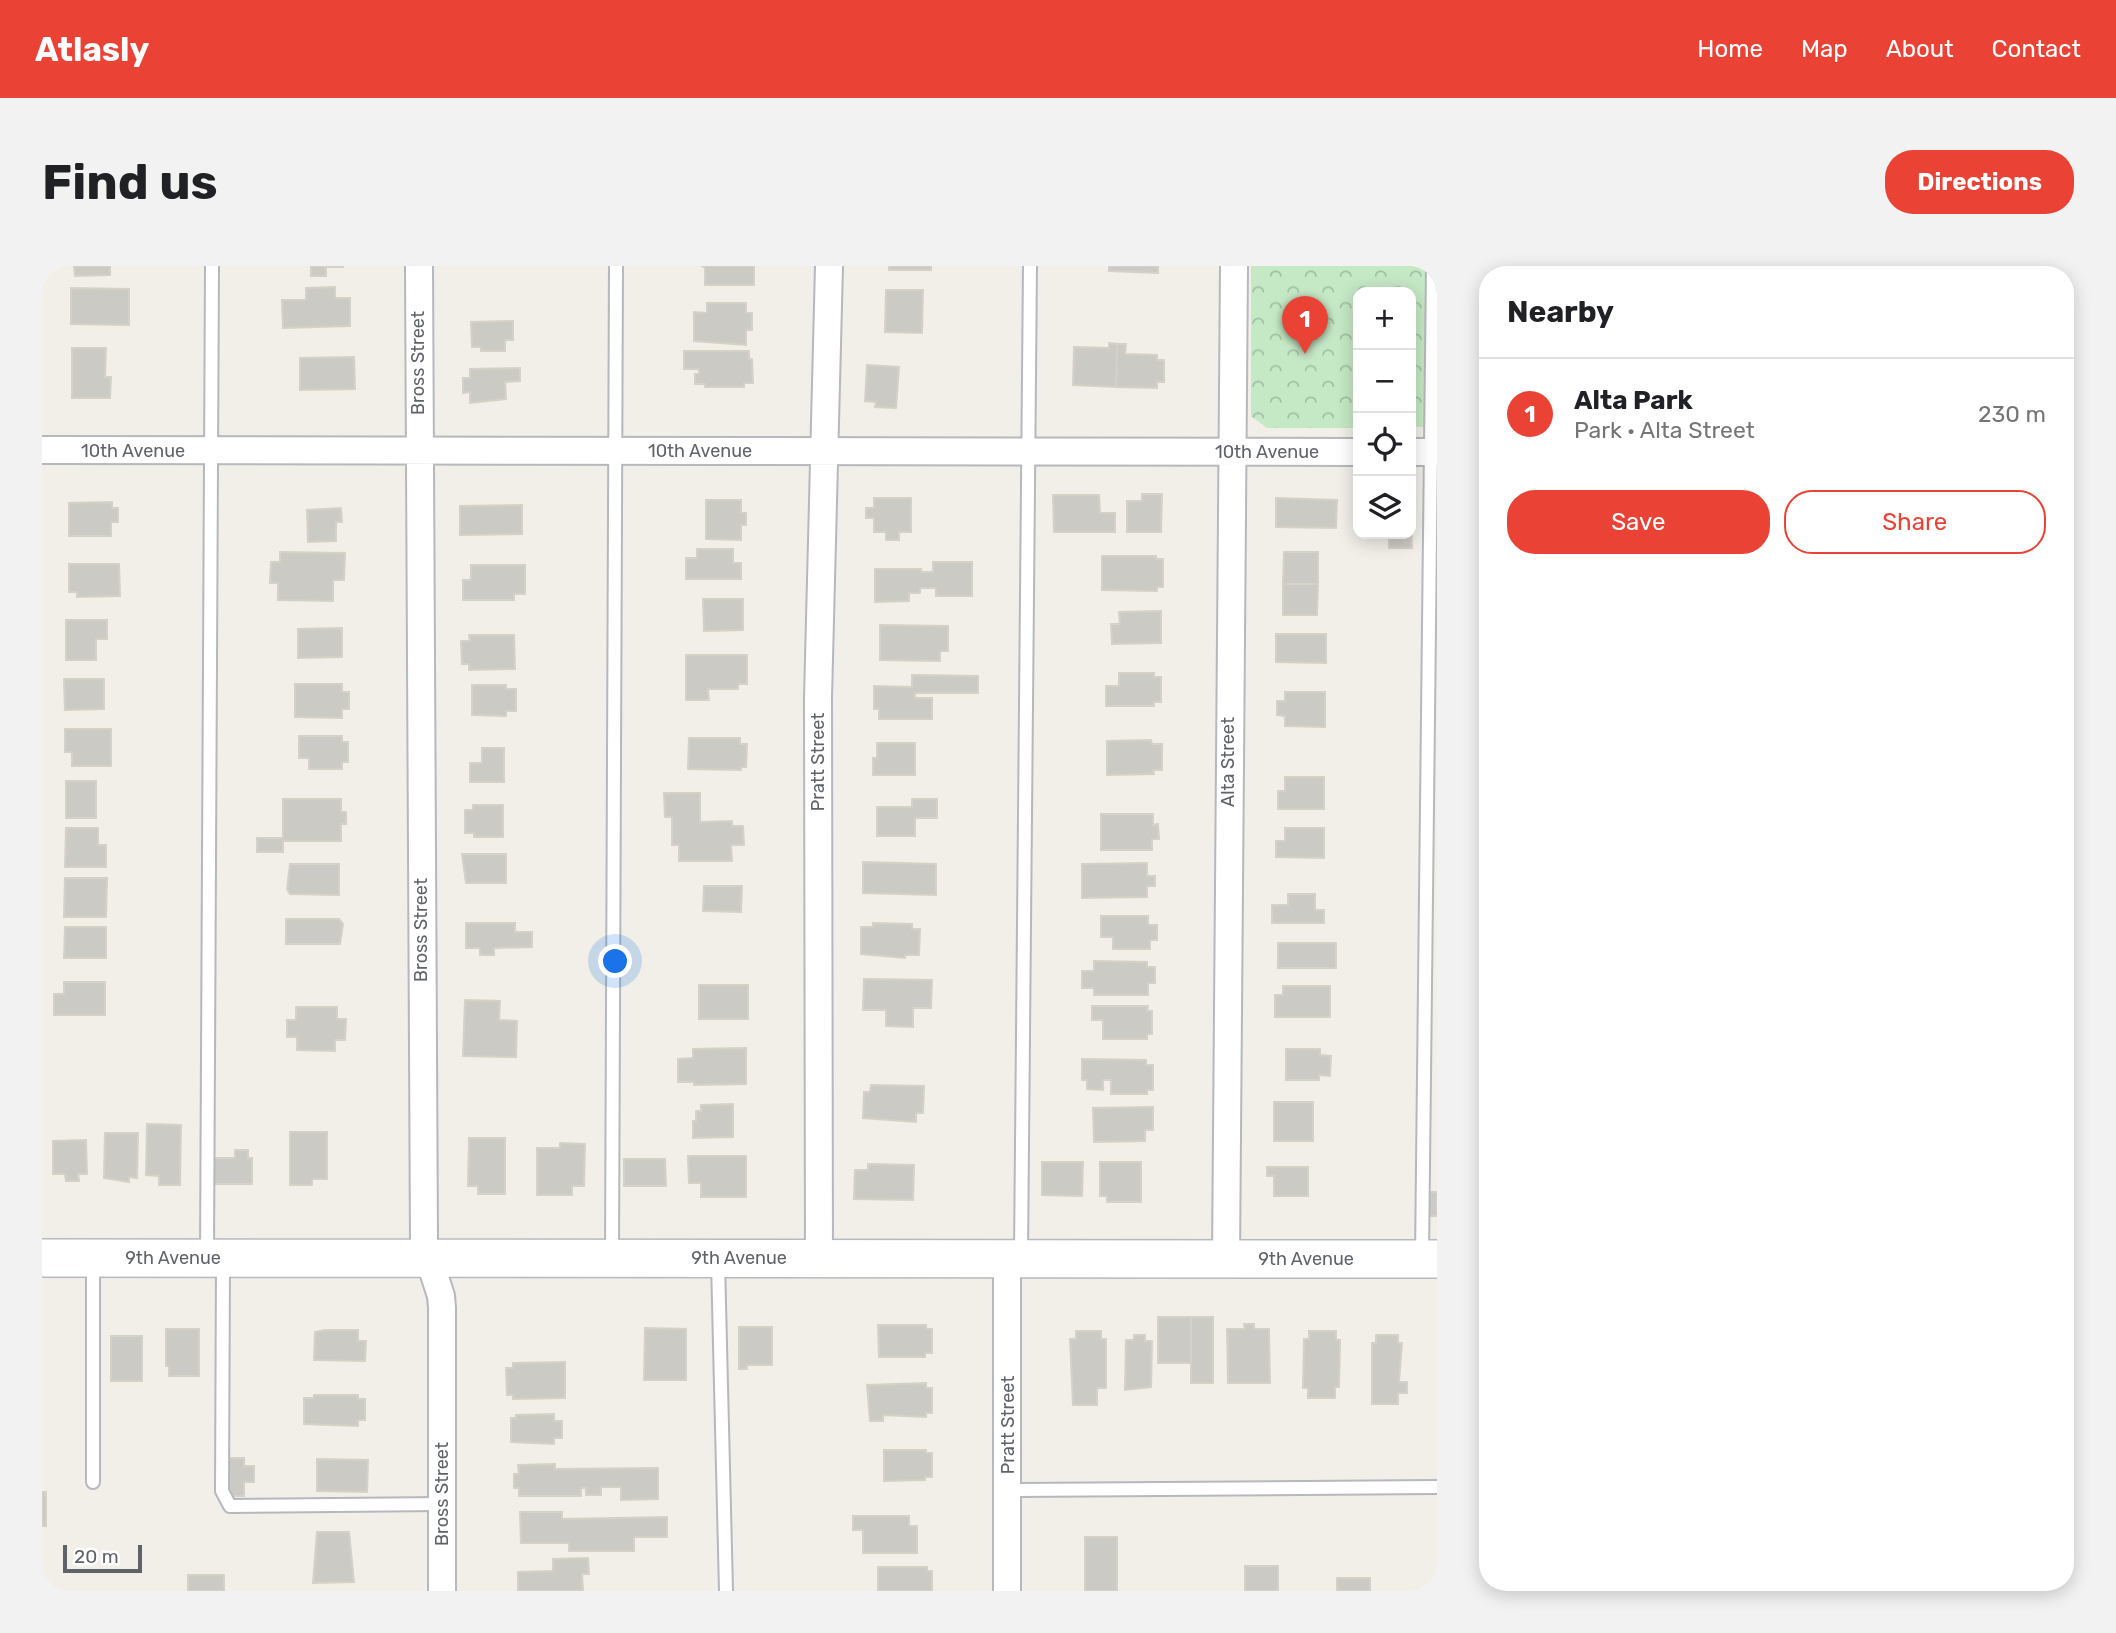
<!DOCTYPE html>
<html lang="en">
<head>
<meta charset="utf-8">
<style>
	body { margin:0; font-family:Rubik,sans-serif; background:#f2f2f2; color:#202124 }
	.controls { position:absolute; right:21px; top:21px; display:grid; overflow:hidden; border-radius:14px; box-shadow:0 4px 18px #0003 }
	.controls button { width:63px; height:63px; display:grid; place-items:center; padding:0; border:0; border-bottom:2px solid #e0e0e0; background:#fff; color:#202124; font:35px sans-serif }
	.scale { position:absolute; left:21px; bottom:18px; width:79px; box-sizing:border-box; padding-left:7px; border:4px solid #5f6368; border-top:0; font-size:19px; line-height:24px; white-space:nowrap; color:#5f6368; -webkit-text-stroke:5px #fff; paint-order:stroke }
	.you { position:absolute; left:574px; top:696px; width:24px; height:24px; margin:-18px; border:5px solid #fff; border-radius:50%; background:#1a73e8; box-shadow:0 0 0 10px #1a73e833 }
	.badge { display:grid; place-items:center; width:46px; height:46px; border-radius:50%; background:#ea4335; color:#fff; font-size:23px; font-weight:700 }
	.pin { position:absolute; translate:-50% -58px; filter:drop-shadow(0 2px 4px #0008) }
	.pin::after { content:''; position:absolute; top:37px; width:24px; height:21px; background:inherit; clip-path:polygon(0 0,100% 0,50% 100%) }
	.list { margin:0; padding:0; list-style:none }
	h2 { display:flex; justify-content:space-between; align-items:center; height:91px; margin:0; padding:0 28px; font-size:30px }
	h2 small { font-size:23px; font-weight:400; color:#757577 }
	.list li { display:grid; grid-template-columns:46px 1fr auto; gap:21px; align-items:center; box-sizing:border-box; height:112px; padding:0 28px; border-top:2px solid #e0e0e0 }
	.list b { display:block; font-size:26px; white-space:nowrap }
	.list p { margin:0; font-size:23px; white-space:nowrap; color:#757577 }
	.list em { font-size:23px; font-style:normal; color:#757577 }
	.actions { display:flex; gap:14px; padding:21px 28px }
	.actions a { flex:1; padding:16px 0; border:2px solid #ea4335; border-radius:28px; text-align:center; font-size:24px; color:#ea4335 }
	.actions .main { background:#ea4335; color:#fff }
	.icon { flex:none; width:38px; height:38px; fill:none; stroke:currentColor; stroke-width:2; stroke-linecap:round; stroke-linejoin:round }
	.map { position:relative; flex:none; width:1395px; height:1325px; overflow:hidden; border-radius:28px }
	header { display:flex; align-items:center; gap:42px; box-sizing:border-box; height:98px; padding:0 35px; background:#ea4335; color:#fff }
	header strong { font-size:33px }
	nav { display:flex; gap:38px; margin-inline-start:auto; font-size:24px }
	.intro { display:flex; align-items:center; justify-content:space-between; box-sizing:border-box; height:168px; padding:0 42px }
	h1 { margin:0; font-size:49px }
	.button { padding:18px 32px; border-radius:28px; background:#ea4335; color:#fff; font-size:24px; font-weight:700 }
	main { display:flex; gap:42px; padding:0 42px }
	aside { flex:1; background:#fff; border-radius:28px; box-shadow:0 4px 18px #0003 }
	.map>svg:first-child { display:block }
</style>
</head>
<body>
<header>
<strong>Atlasly</strong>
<nav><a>Home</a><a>Map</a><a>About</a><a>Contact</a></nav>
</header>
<div class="intro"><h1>Find us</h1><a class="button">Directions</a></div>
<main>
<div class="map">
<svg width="1395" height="1325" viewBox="0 0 1395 1325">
	<defs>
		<pattern id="forest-crowns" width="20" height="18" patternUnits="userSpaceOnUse" patternTransform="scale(1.75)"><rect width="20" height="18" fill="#c5e8c5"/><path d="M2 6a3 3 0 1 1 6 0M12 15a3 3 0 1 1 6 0" fill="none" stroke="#a3c0a4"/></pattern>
	</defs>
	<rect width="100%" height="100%" fill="#f1efe8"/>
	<!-- forest -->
	<path fill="url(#forest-crowns)" d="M1209,0h175v161h-15v-135h-53v136h-91l-16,-12z"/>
	<!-- building -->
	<path fill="#cccac5" stroke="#d6d1c6" stroke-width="2" d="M32,0h36v9l-35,1z
		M269,0h32v1h-17v9h-15z
		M660,0h52v19h-49v-17z
		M847,0h42v4h-42z
		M1067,0h49v7l-49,-2z
		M293,21v11h15v28l-67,2 -1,-28h24v-12z
		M29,22l58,1v36l-58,-1z
		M844,24h37l-1,43 -37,-1z
		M665,37h39v10h6v17h-6v15l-52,-4v-29l13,1z
		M471,55v19h-8v11h-24v-4h-9l-1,-25z
		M1067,77l8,1 -1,43 -43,-2 1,-38 35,1z
		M1075,78h9l-1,10 32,1v5h7v22h-7v6l-41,-1z
		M30,82h34l-1,29h6l-1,21h-38z
		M642,85h65v8h3l1,24h-9v4h-39v-3h-10v-10h4v-5h-15z
		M312,91l1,32 -55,1v-32z
		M825,99l32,2 -3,41 -21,-1 1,-5 -11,-1z
		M478,102v13l-15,1 1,17 -36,4v-11l-7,1v-15h7v-9z
		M1100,228h20l-1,38h-34v-31h15z
		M1011,229h46l1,18h15v19h-61z
		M832,232h37v34h-12v8h-13v-8h-12v-14h-8v-10h8z
		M1234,232l61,2 -1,28 -60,-1z
		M664,234h35v13h5v12h-5v15l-35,-1z
		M70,236v6h6v14h-7v14h-42v-33z
		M480,239v29l-62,1v-29z
		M299,242l1,14h-6v19l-28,1 -1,-32z
		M1369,250l1,32h-23v-14h22z
		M655,283h36v14h8v16h-55v-21h11z
		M238,286l65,1 -1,27h-11v21l-55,-1v-17h-8l1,-21h9z
		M1242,286h34v32h-35z
		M1060,290h54v3h7v28h-6v4l-55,-1z
		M891,296h39v34h-36v-8h-16v5h-11v8l-34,1v-33h46v3h12z
		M27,298h50l1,32 -43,1v-5h-8z
		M429,299h54v29h-11v6h-51v-20h8z
		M1241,318h35l-1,31h-34z
		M661,333h40v31l-39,1z
		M1119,345v32l-49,1 -1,-20h9l-1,-12z
		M24,354h41v19h-11v21h-30z
		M838,359l68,1v25h-8v10l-60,-1z
		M300,362v29l-44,1v-29z
		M1234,368h50v29l-50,-1z
		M427,369h45l1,34 -46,1v-6h-7l-1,-23h9z
		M644,389h61v29h-9v5h-30l1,11h-23z
		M1077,407h35v4h7v25h-7v4h-48v-20h13z
		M870,409l66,1v17h-63v5h17v21h-53v-10h-5v-23l38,1z
		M22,413h40v30l-39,1z
		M253,418h47v8h7v17h-7v9l-47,-1z
		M430,419h34v4h10v22h-10v5l-34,-1z
		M1243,426h40v35l-40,-1v-10l-8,-1v-14h8z
		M23,463h46v37h-39v-14h-7z
		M257,470h43v6h6v20h-6v7h-33v-11h-10z
		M647,472h51v6h7l-1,23h-5v3l-53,-1z
		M1109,474l1,4h10v26h-9l1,4 -47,1v-34z
		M835,477h38v32h-42v-17h4z
		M440,482h22v34h-34v-19h12z
		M1243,511h39v32h-46v-18h7z
		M24,515h30v37h-30z
		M622,527h36v29l32,-1v5h11l1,19h-13l1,16h-53v-16h-7v-28h-7z
		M241,533h58v13h5v12h-5v17h-58v11h-26v-14h26z
		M870,533h25v19h-22v18h-38v-29h35z
		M431,539h30v32h-29v-4h-9v-23h8z
		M1059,548h52v11l5,-1 1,15h-7v11h-51z
		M24,562h32v17h8v22h-41z
		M1243,562h39v30l-48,-1v-16h9z
		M420,588h44v29h-40z
		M821,596l73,2v31l-73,-2z
		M1105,597v13h8v10h-8v11l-65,1v-34z
		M248,598h49v31l-49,-1 -3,-5z
		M23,612h42l-1,39h-42z
		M662,620h38l-1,26 -38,-1z
		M1246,628h27v16h9v13h-52v-18h16z
		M1059,650h47v9h9v15h-7v9h-37v-12h-12z
		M244,653h53l4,5 -3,20h-54z
		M424,657h49v9h17v15l-38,1v7h-14v-7h-14z
		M831,657l39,1v5h8l-1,26h-14v3l-44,-4v-27h12z
		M23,661h41v31h-42z
		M1236,677h58v25h-58z
		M1052,695l53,1v5h8v16h-7v12h-54v-7h-12v-17h12z
		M822,713l68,1 -1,28h-18v19l-27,-1v-16h-23z
		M22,716h41v33h-51v-21h10z
		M657,719h49v34h-49z
		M1241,720h47v31h-55v-22h8z
		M423,734l35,1 -1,19 18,1 -1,36 -53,-1z
		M1050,740h56l-1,5h5v23h-5v5h-44v-19h-11z
		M254,741h41v12h9l-1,21h-10v11l-38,-1v-13h-10v-17h9z
		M704,782v36l-52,1v-3h-16v-23l15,-1v-9z
		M1244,783h34v6l11,1 -1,20 -11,-1v5h-33z
		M1040,793l64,1v5h7v25h-6v4h-36v-14h-8v10l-16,-1v-9h-5z
		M829,819l53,1 -1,27h-7v9l-53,-4 1,-26h6z
		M1232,836h39v39h-39z
		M691,838v33l-40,1v-17h3v-10h5v-6z
		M1111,841v23h-8v11l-51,1 -1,-34z
		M105,858l34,1 -1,60h-21v-9l-13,-1z
		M248,866h37v47h-15v6h-22z
		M63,867h33l-1,45 -8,-1v5l-25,-4z
		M427,872h36v56h-27v-8h-10z
		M44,874l1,34h-9l1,7h-13l-1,-7h-12v-33z
		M518,877l25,1 -1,42h-12v9h-35v-47h23z
		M193,884h13v8h4v26h-38v-26h21z
		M646,890h58v41h-45v-14h-12z
		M582,893h41l1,27h-42z
		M1000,896h41l-1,34 -40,-1z
		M1058,896h41v40h-34v-6h-7z
		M826,898l46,1 -1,35 -59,-1 1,-29h13z
		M1225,901h41v29h-34v-20h-7z
		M1386,926h9v24h-9z
		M1116,1051h33v46h-33z
		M1149,1051h22v66h-22z
		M1202,1058h10v5h15l1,54h-42l-1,-54h18z
		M836,1059h48v4h6v24h-7v4h-46z
		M697,1061h33v38h-25v4h-8z
		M603,1062l41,1v51h-42z
		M124,1063h33v47h-30v-10h-3z
		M283,1064h33v11h8l-1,20 -51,-1 1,-28z
		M1034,1065h25v8h5v49h-9v17h-24l-3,-66h6z
		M1267,1065h27v9h4l-1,47h-4v11h-27v-10h-5l1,-49h5z
		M1092,1069h11v6h7l-1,46 -26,3 1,-50h8z
		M1334,1069h22v8h4l-3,39h8v11h-9v11h-26v-61h4z
		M69,1070h31v45h-31z
		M523,1096v36l-52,1v-4h-6l-1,-27h7v-5z
		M884,1117v5h6v25h-6v4l-43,-2v6h-13l-3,-36z
		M272,1129h44v4h7v21h-7v6l-54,-2v-26h10z
		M512,1148v7h8v17h-8v6l-43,-2v-24h5v-3z
		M842,1184h42v3h6v24h-7v3l-41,1z
		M186,1192h16v8h10v16h-10v14h-16z
		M275,1193l51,1 -1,32 -50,-1z
		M513,1198v5l103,-1v31l-37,1v-13h-20v8h-15v-7h-5v8h-62v-8h-5v-14h5l-1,-9z
		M0,1226h4v34h-4z
		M478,1246h42v7l105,-2v20h-33v14h-65v-8h-48z
		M811,1250h56v10h8v27h-54v-23h-10z
		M275,1266h32l5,50 -41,1z
		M1043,1271h32v54h-32z
		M546,1292l1,16h-7l1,17h-65v-19l35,-1v-12z
		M1203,1300h33v25h-33z
		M836,1301h49v4h5v20h-54z
		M146,1309h36v16h-36z
		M1295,1312h33v13h-33z"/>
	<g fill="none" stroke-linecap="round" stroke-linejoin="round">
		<defs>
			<path id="lane" d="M165,988l5,-988
				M979,988l9,-988
				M570,990l4,-990
				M1380,990l11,-990
				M676,996l8,329
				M181,997l-1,228 8,15 212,-2
				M51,1216v-220
				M966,1224l429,-3"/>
			<path id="street" d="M377,0l5,977 17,53 1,12v283
				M0,184l1316,2
				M1369,186h26
				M777,992l-1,-560 11,-432
				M965,992v333
				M1184,993l8,-993"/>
			<path id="secondary" d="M0,992l1395,1"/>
		</defs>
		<!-- lane casing -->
		<use href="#lane" stroke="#b5b8bc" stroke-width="16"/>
		<!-- street casing -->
		<use href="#street" stroke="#b5b8bc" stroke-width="30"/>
		<!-- secondary casing -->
		<use href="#secondary" stroke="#b6babf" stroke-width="40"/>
		<!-- lane -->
		<use href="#lane" stroke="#fff" stroke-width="12"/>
		<!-- street -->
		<use href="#street" stroke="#fff" stroke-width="26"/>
		<!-- secondary -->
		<use href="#secondary" stroke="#fff" stroke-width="37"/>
	</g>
	<g text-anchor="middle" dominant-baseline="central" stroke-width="7" stroke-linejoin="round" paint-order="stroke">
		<!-- street labels -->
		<g font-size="18" fill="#5f6368" stroke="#fff">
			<text transform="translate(376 97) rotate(-90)">Bross Street</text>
			<text x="91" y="185">10th Avenue</text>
			<text x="658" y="185">10th Avenue</text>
			<text x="1225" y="186">10th Avenue</text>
			<text transform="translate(776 496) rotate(-90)">Pratt Street</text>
			<text transform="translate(1186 496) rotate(-90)">Alta Street</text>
			<text transform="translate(379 664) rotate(-90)">Bross Street</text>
			<text x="131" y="992">9th Avenue</text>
			<text x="697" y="992">9th Avenue</text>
			<text x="1264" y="993">9th Avenue</text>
			<text transform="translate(966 1159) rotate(-90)">Pratt Street</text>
			<text transform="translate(400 1228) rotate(-90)">Bross Street</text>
		</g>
	</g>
</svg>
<div class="controls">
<button>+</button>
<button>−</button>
<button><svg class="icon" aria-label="locate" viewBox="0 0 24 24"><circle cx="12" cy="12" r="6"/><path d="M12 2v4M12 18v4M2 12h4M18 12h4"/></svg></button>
<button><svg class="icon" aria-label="layers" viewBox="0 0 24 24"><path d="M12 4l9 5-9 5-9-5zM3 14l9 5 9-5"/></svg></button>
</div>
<div class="scale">20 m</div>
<div class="you"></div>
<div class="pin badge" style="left:1263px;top:88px">1</div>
</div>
<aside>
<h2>Nearby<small></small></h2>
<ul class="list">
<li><span class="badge">1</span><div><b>Alta Park</b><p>Park · Alta Street</p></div><em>230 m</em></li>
</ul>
<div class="actions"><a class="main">Save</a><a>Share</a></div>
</aside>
</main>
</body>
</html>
